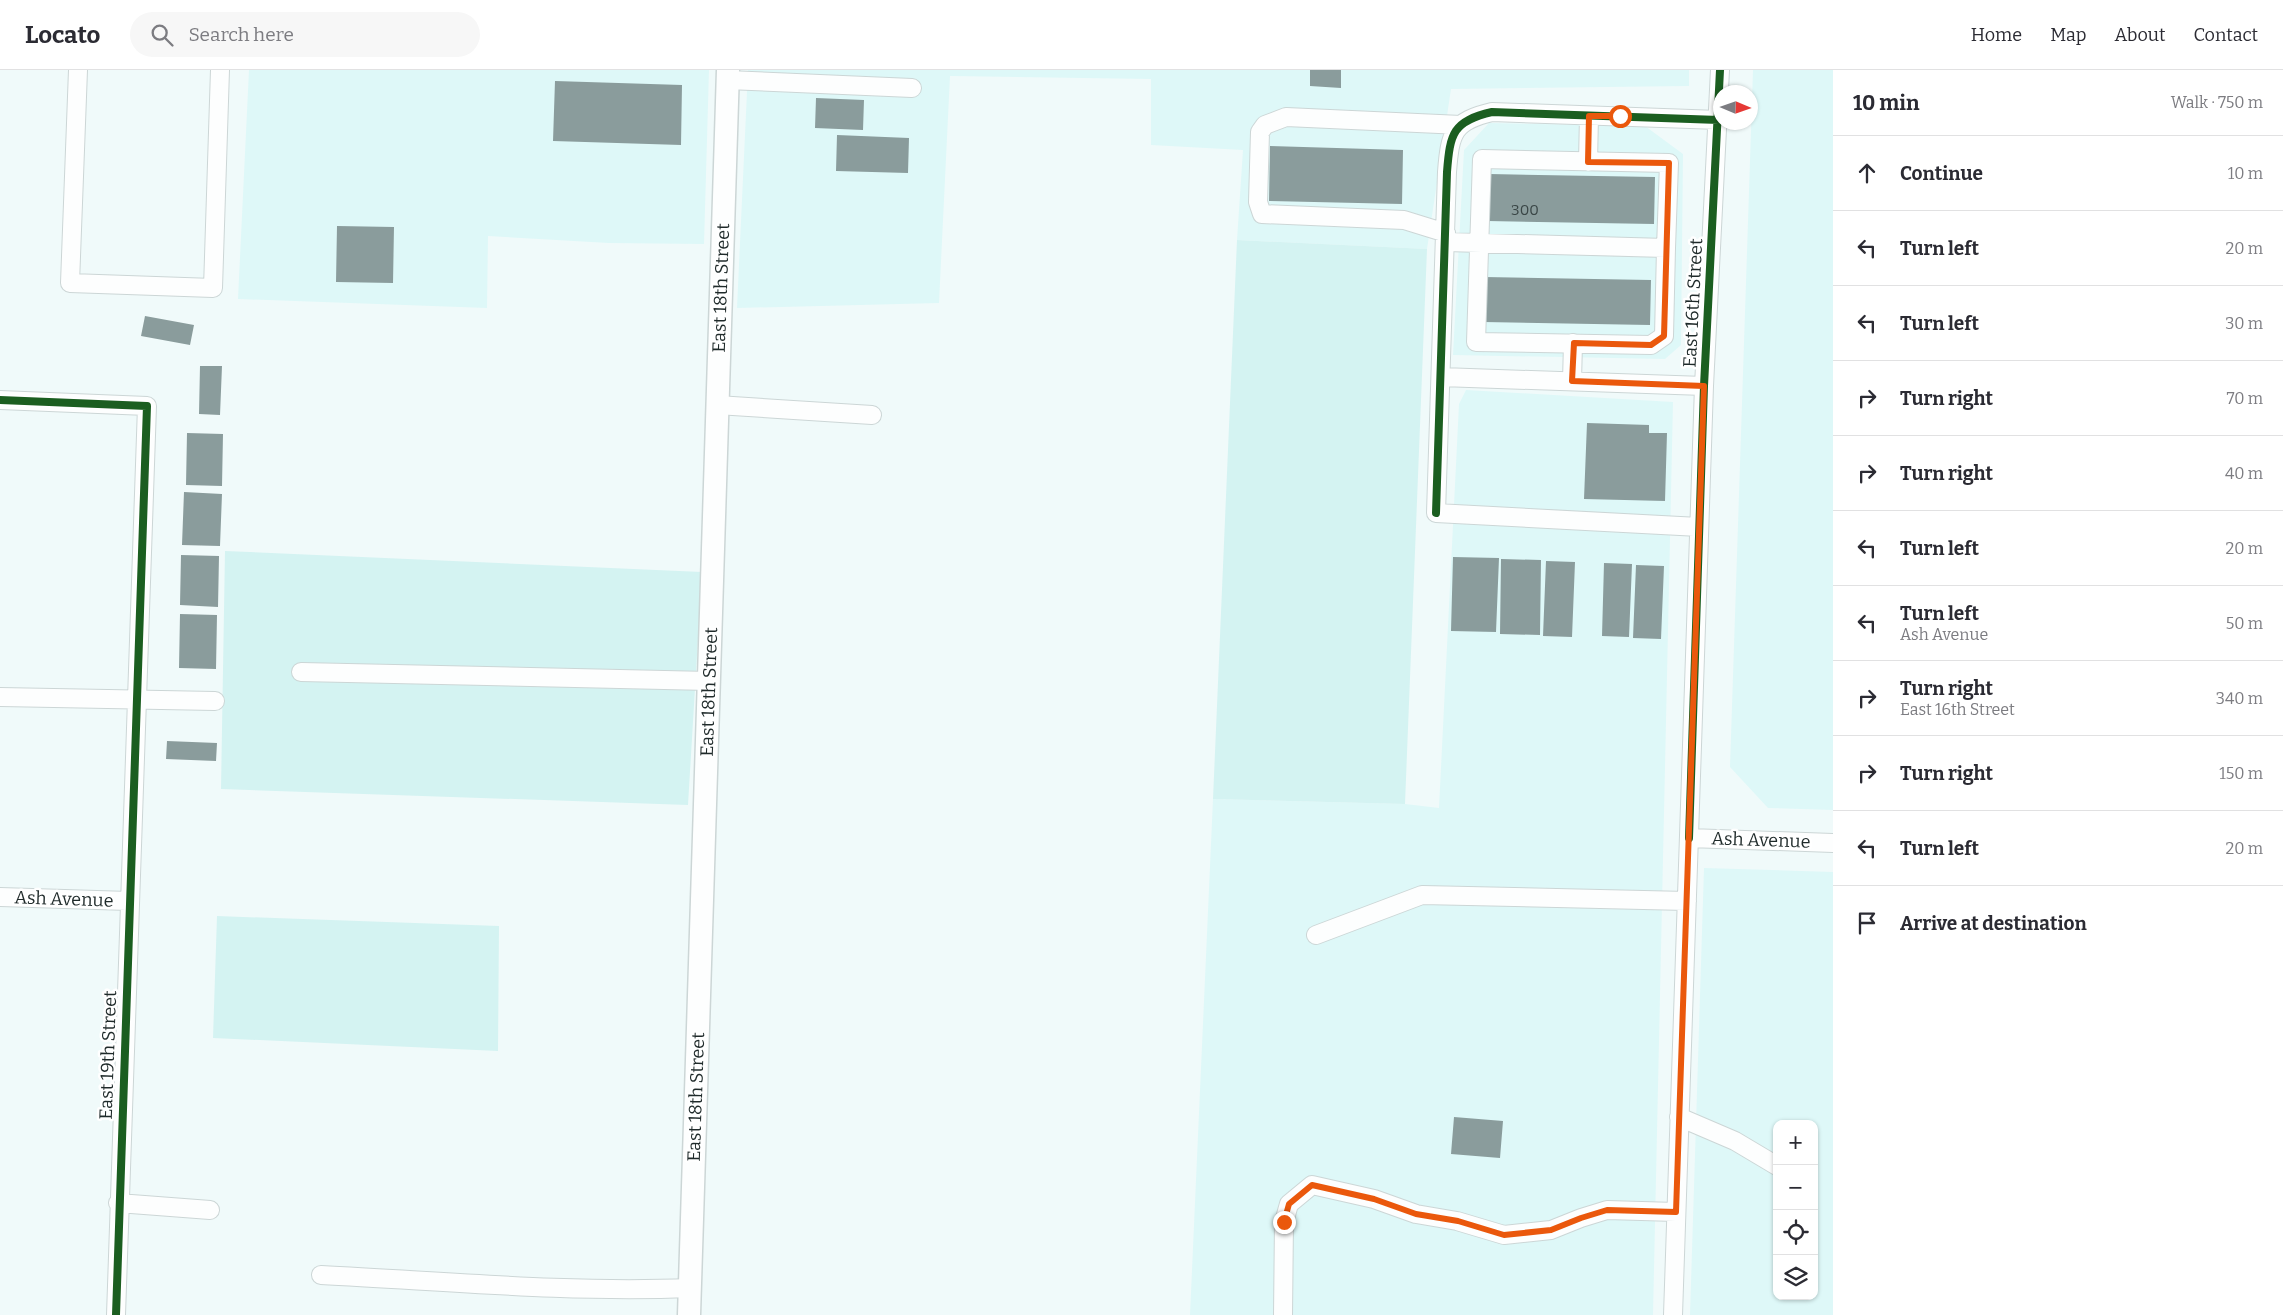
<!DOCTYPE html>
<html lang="en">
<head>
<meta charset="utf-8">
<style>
	body { margin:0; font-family:Bitter,serif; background:#f7f7f7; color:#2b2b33 }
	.controls { position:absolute; right:15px; bottom:15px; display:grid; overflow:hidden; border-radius:10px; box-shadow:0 1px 4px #0004 }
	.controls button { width:45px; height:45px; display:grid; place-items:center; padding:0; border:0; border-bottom:1px solid #e1e1e2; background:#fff; color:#2b2b33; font:25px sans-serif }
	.compass { position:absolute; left:1713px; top:15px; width:45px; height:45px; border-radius:50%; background:#fff; box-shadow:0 1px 4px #0004; rotate:92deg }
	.stop { position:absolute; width:15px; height:15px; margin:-11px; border:4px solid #ea580c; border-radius:50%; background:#fff }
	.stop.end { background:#ea580c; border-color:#fff; box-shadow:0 1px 5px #0008 }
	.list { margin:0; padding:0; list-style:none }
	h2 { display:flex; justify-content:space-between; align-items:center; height:65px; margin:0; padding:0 20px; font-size:21px }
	h2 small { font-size:16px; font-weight:400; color:#7c7c81 }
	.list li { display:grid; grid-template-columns:32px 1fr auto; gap:15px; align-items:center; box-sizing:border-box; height:75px; padding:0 20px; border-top:1px solid #e1e1e2 }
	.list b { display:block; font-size:19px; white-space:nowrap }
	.list p { margin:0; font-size:16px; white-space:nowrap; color:#7c7c81 }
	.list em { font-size:16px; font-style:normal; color:#7c7c81 }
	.icon { flex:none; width:28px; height:28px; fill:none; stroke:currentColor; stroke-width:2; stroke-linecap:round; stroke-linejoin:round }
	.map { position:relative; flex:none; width:1833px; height:1245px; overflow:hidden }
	header { display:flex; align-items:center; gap:30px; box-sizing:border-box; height:70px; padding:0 25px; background:#fff; border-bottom:1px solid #e1e1e2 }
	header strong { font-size:24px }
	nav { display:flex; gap:28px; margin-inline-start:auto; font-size:18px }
	.search { width:350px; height:45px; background:#f7f7f7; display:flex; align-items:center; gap:12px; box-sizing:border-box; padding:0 18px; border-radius:28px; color:#7c7c81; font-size:19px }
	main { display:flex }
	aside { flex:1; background:#fff }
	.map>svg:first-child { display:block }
</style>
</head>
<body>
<header>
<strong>Locato</strong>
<div class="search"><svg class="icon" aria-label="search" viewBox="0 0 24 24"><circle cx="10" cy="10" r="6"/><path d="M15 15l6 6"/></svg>Search here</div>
<nav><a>Home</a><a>Map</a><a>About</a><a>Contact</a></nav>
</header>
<main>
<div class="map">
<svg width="1833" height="1245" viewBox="0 0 1833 1245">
	<rect width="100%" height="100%" fill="#f0fafa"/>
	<!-- built -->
	<path fill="#def8f8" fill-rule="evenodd" d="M249,0h460l-5,174 -95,-1 -121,-7 -1,72 -249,-9z
		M748,0h941v16l-238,3 -24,160 -190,-9 6,-90 -92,-5v-66l-201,-3 -11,227 -202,5z
		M1753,0h80v740l-65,-2 -38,-41z
		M1489,53l156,3 38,28 -2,191 -16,14 -212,-4 11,-205z
		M1466,320l207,12 -20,913h-463l23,-516 192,5 34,4 20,-404z
		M1704,798l129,4v443h-143zM1777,1054h37v172h-37z"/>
	<!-- green -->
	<path fill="#d4f3f2" d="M1237,170l190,9 -22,555 -192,-5z
		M225,481l477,21 -14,233 -467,-16z
		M217,846l282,10 -1,125 -285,-13z"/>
	<!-- building -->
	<path fill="#8a9c9c" d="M1310,0h31v18l-31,-2z
		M555,11l127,4 -1,60 -128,-4z
		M816,28l48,2 -1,30 -48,-2z
		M837,65l72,3 -1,35 -72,-2z
		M1270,76l133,4 -1,54 -133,-3z
		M1489,104l166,3 -1,47 -166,-3z
		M337,156l57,1 -1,56 -57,-1z
		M1484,207l167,3 -1,45 -166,-3z
		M145,246l49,9 -4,20 -49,-9z
		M200,296h22l-2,49 -21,-1z
		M1587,353l62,2v8h18l-2,68 -81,-2z
		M187,363l36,1 -1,52 -36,-1z
		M184,422l38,2 -2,52 -38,-1z
		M181,485l38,1 -1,51 -38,-2z
		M1453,487l46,1 -3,74 -45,-1z
		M1501,489l40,1 -1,75 -40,-1z
		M1546,491l29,1 -3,75 -29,-1z
		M1604,493l28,1 -3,73 -27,-1z
		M1636,495l28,1 -3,73 -28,-1z
		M180,544l37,1 -1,54 -37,-1z
		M167,671l50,2 -1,18 -50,-2z
		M1454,1047l49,4 -3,37 -49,-4z"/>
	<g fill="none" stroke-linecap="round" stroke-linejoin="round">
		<defs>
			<path id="minor" d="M78,0l-8,213 143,5 7,-218
				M727,10l185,8
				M1588,92l1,-46
				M1446,163l-42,-13 -142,-6 -4,-12 2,-70 5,-7 21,-8 175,8
				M1446,172l220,6 -2,88 -13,9 -175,-3 6,-183 187,4 -3,85
				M1441,307l263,9
				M1572,311l1,-38
				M0,330l147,6 -31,909
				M717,335l155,10
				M1699,457l-263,-14 11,-341c3,-39 6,-51 45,-60l227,8
				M301,602l408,9
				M0,627l215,4
				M1689,768l144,5
				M0,827l129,4
				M1316,865l106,-40 265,6
				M1679,1047l56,24 42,25
				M118,1133l92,7
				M321,1205c123,6 246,18 369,13
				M1283,1245l1,-93 5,-18 23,-19 62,14 42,15 41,7 47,14 47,-5 30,-12 26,-8 69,2
				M1673,1245l31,-929 16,-316"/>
			<path id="major" d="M689,1245l39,-1245"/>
		</defs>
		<!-- minor casing -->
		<use href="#minor" stroke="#ccd6d6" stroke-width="20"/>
		<!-- major casing -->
		<use href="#major" stroke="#ccd6d6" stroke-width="25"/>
		<!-- minor -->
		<use href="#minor" stroke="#fdfefe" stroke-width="18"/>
		<!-- major -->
		<use href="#major" stroke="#fdfefe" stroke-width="22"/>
		<defs>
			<path id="cycleway" d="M0,330l147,6 -31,909
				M1436,443l11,-341c3,-39 6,-51 45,-60l227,8
				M1689,768l15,-452 16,-316"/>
		</defs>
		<!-- cycleway casing -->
		<use href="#cycleway" stroke="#fff" stroke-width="11"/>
		<!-- cycleway -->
		<use href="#cycleway" stroke="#1b5e20" stroke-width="8"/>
	</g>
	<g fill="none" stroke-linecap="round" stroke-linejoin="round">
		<!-- route -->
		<path stroke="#ea580c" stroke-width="6" d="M1284,1152l5,-18 23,-19 62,14 42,15 42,7 46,14 47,-5 30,-12 26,-8 69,2 28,-826 -132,-5 2,-38 77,2 13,-9 5,-173 -81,-1 1,-46h31"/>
	</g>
	<g text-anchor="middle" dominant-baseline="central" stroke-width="5" stroke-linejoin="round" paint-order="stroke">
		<!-- number labels -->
		<g font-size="15" fill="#3a4646">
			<text x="1525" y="140">300</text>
		</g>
		<!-- street labels -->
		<g font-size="18" fill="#1f2a2a" stroke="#fff">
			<text transform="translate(721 218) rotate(-88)">East 18th Street</text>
			<text transform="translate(1693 233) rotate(-87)">East 16th Street</text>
			<text transform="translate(709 622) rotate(-88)">East 18th Street</text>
			<text transform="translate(1761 770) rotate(2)">Ash Avenue</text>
			<text transform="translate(64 829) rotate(2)">Ash Avenue</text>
			<text transform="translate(108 985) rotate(-88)">East 19th Street</text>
			<text transform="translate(696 1027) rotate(-88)">East 18th Street</text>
		</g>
	</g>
</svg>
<div class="controls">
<button>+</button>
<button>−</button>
<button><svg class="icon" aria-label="locate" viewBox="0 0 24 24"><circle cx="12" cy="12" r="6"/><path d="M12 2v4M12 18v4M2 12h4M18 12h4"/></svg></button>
<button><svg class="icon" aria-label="layers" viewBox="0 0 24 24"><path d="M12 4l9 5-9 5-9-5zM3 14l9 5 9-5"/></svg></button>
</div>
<svg class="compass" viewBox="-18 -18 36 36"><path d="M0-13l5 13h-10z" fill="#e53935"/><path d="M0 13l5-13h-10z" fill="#7c7c81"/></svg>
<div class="stop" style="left:1620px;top:46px"></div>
<div class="stop end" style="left:1284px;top:1152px"></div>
</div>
<aside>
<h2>10 min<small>Walk · 750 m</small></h2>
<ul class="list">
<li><svg class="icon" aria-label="ahead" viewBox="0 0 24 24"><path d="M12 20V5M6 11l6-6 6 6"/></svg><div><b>Continue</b></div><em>10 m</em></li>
<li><svg class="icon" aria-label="left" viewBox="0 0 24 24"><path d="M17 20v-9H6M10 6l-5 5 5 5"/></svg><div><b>Turn left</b></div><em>20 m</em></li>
<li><svg class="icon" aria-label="left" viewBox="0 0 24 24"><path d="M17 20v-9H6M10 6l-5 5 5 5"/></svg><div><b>Turn left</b></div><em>30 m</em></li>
<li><svg class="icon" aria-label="right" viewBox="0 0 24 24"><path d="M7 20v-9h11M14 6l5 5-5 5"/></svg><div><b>Turn right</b></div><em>70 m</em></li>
<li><svg class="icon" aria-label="right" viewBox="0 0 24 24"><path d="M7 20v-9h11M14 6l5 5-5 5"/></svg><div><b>Turn right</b></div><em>40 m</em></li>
<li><svg class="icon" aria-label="left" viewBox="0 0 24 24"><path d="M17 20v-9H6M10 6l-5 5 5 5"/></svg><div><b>Turn left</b></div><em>20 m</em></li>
<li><svg class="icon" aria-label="left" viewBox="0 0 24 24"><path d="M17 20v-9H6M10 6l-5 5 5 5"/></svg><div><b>Turn left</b><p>Ash Avenue</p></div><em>50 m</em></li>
<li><svg class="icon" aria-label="right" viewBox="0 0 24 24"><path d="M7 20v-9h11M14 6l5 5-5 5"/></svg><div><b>Turn right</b><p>East 16th Street</p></div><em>340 m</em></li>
<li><svg class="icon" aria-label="right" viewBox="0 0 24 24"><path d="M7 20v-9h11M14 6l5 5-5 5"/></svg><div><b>Turn right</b></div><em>150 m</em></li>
<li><svg class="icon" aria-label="left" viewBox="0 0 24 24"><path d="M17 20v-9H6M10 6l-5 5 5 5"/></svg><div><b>Turn left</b></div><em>20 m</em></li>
<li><svg class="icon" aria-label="arrive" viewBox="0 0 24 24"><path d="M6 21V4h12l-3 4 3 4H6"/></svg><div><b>Arrive at destination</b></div></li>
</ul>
</aside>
</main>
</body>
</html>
